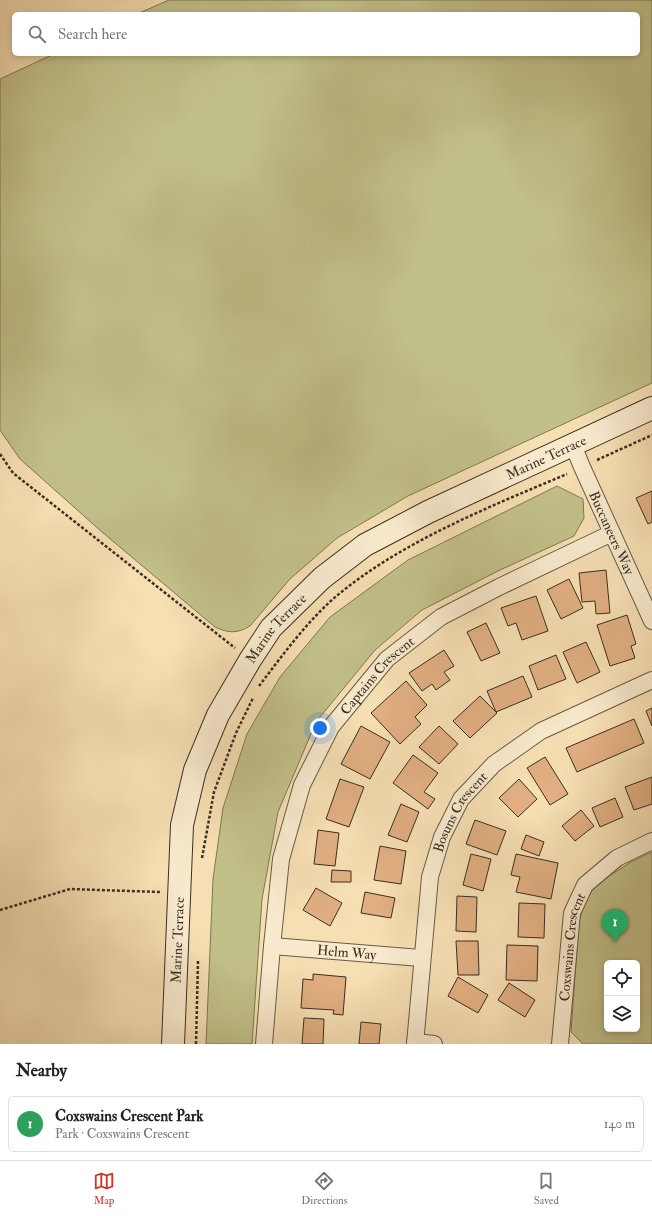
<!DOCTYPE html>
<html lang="en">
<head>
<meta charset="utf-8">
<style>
	body { margin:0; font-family:"IM FELL Double Pica",serif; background:#f2f2f2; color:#222 }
	.controls { position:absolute; right:12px; bottom:12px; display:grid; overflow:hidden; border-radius:6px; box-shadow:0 2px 6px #0003 }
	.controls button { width:36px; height:36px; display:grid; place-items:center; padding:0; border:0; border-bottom:1px solid #e0e0e0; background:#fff; color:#222; font:20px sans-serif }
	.you { position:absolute; left:320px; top:728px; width:14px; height:14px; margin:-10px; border:3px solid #fff; border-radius:50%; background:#1a73e8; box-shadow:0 0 0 6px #1a73e833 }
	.badge { display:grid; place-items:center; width:26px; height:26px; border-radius:50%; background:#d93025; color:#fff; font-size:13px; font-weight:700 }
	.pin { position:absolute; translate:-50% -33px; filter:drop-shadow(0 1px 2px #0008) }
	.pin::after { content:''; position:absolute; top:21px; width:14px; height:12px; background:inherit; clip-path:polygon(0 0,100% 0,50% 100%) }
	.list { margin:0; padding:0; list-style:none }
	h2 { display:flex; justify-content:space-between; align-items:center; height:52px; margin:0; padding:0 16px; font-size:17px }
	h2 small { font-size:13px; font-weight:400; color:#767676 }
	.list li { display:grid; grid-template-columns:26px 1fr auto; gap:12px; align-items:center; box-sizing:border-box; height:56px; margin:0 8px 8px; padding:0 8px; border:1px solid #e0e0e0; border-radius:6px }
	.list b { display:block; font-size:15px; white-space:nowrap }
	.list p { margin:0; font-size:13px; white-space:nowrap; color:#767676 }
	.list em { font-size:13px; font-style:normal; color:#767676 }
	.icon { flex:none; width:22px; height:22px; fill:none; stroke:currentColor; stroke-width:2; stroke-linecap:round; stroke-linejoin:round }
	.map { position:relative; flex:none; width:652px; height:1044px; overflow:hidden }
	.search { position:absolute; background:#fff; box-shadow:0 2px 6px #0003; left:12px; right:12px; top:12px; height:44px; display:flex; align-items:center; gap:10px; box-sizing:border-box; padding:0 14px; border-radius:6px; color:#767676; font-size:15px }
	.sheet { height:116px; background:#fff }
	nav { display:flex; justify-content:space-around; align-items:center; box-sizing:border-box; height:56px; border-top:1px solid #e0e0e0; background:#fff; font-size:11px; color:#767676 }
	nav a { display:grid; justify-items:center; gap:2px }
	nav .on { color:#d93025 }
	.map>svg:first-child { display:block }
</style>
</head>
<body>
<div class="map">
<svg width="652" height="1044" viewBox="0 0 652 1044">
	<rect width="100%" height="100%" fill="#f6dfb3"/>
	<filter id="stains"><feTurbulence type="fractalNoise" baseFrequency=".005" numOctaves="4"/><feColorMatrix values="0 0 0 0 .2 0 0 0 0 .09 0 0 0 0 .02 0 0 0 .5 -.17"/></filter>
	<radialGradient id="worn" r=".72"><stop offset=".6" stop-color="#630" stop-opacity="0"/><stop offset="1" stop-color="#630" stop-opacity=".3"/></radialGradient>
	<!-- green -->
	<path fill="#c2c089" stroke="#7e7856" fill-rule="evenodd" d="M169,0h483v383l-244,113 -71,42 -47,41 -40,47c-13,8 -22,7 -35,1l-113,-95 -82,-73 -20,-29v-351l54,-25h584v-40h-501z
		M557,486l26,13 1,19 -10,18 -76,35 -76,39 -47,40 -59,72 -38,90 -16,87 -10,145h-46l7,-165 10,-71 24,-74 33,-57 50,-60 78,-57z
		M652,852v192h-69l-12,-12 8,-111 5,-16 8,-15 17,-14 22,-14zM607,963h30v66h-30z"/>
	<!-- building -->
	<path fill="#e1af81" stroke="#392f23" d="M652,491v31l-4,2 -12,-26z
		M606,570l4,43 -14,1 -1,-13 -13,1 -3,-29z
		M569,579l14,29 -22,11 -14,-29z
		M536,596l12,35 -26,9 -6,-17 -8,3 -7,-18z
		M627,615l9,29 -5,2 4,12 -25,8 -13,-41z
		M486,623l14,30 -19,8 -14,-29z
		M586,642l14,30 -23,11 -14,-31z
		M444,650l10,16 -10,6 6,8 -14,10 -4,-6 -10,7 -13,-18z
		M556,655l10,24 -28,11 -9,-24z
		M523,676l9,21 -36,15 -9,-21z
		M406,681l21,24 -12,12 6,7 -21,20 -29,-31z
		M480,696l17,17 -27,25 -17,-17z
		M652,708v18l-6,-15z
		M634,719l10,24 -67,29 -11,-24z
		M361,726l29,16 -20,37 -29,-15z
		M439,726l19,18 -19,20 -20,-17z
		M413,755l25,18 -14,19 11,7 -7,10 -35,-26z
		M545,757l23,37 -18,11 -23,-37z
		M652,777v27l-18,6 -9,-23z
		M340,779l24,8 -15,40 -23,-8z
		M519,779l18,20 -19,18 -19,-19z
		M615,798l8,19 -23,10 -8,-19z
		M401,804l18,8 -12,30 -19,-7z
		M581,810l13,16 -19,15 -13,-15z
		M475,820l31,11 -9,24 -31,-11z
		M318,830l21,3 -4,33 -21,-2z
		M526,835l18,7 -5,14 -18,-7z
		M380,846l26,5 -5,33 -27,-4z
		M471,854l20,5 -8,32 -20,-6z
		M516,854l42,9 -7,36 -35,-7 4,-15 -9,-2z
		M332,870l19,1v11h-20z
		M316,888l26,15 -12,23 -27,-16z
		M365,892l30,6 -4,20 -30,-5z
		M457,896l20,1 -1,35 -20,-1z
		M519,903l26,1 -1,34 -26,-1z
		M456,941h22l1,34h-21z
		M507,945l31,1 -1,35 -31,-1z
		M313,974l33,3 -3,38 -10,-1 1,-4 -33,-2 2,-29 10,1z
		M458,977l30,18 -10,18 -30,-17z
		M509,983l26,17 -10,17 -27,-17z
		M304,1018l20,1 -1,25h-21z
		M361,1022l20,2 -2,20h-20z"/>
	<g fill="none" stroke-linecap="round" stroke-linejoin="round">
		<defs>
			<g id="street">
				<path id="s1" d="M573,445l9,22 70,154"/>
				<path id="s2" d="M272,946l149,12"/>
				<path d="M415,1042l19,2"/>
				<path id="s3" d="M264,1044l8,-98 9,-87 21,-74 29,-58 56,-68 54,-42 58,-30 113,-54"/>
				<path id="s4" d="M415,1044l15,-167 12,-40 19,-38 33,-35 47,-33 111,-51"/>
				<path id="s5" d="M560,1044l12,-131 13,-28 32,-27 35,-17"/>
			</g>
			<g id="secondary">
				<path id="s6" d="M173,1044l9,-219 13,-55 23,-55 32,-55 21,-32 51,-50 43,-33 63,-33 224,-104"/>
			</g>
		</defs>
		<!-- street casing -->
		<use href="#street" stroke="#685b47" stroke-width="18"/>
		<!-- secondary casing -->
		<use href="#secondary" stroke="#392f23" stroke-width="24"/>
		<!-- path -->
		<path stroke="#392f23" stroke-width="2.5" stroke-dasharray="3 2" stroke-linecap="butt" d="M0,454l13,19 222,175
			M597,460l55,-25
			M259,686c23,-30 46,-62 74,-87 65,-56 156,-92 234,-125
			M202,858l12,-66 22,-59 17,-35
			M0,910l70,-21 90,3
			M196,1044l2,-83"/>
		<!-- street -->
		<use href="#street" stroke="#f9eace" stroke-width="16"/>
		<!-- secondary -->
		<use href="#secondary" stroke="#f9eace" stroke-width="22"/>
	</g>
	<g text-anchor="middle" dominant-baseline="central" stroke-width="3.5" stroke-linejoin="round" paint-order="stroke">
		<!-- street labels -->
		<g font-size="14" fill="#392f23" stroke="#f9eace">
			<text stroke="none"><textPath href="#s6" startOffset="764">Marine Terrace</textPath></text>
			<text stroke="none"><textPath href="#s1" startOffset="96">Buccaneers Way</textPath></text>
			<text stroke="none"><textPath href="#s6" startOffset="440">Marine Terrace</textPath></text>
			<text stroke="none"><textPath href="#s3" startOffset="397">Captains Crescent</textPath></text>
			<text stroke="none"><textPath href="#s4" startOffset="240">Bosuns Crescent</textPath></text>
			<text stroke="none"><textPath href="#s6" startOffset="104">Marine Terrace</textPath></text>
			<text stroke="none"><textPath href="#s5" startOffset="98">Coxswains Crescent</textPath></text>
			<text stroke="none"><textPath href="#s2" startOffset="75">Helm Way</textPath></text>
		</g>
	</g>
	<rect width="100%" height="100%" filter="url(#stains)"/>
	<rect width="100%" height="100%" fill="url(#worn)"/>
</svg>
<div class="controls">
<button><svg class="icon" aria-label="locate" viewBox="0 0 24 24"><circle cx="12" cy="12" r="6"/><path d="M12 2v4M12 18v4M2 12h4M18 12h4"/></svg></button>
<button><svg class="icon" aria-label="layers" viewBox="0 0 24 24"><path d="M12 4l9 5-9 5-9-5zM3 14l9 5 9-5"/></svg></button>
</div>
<div class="you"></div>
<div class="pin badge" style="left:615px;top:942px;background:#2e9e5b">1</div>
<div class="search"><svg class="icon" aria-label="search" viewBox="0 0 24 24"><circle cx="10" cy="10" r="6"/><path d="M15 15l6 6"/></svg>Search here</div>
</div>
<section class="sheet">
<h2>Nearby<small></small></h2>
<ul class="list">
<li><span class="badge" style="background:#2e9e5b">1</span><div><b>Coxswains Crescent Park</b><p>Park · Coxswains Crescent</p></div><em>140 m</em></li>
</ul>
</section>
<nav>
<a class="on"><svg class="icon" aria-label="map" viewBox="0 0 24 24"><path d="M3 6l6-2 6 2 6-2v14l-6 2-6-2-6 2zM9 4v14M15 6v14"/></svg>Map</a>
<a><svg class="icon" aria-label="directions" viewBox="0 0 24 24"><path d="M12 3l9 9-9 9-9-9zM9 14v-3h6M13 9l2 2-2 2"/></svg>Directions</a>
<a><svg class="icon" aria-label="saved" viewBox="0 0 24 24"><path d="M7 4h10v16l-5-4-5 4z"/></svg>Saved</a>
</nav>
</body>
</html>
